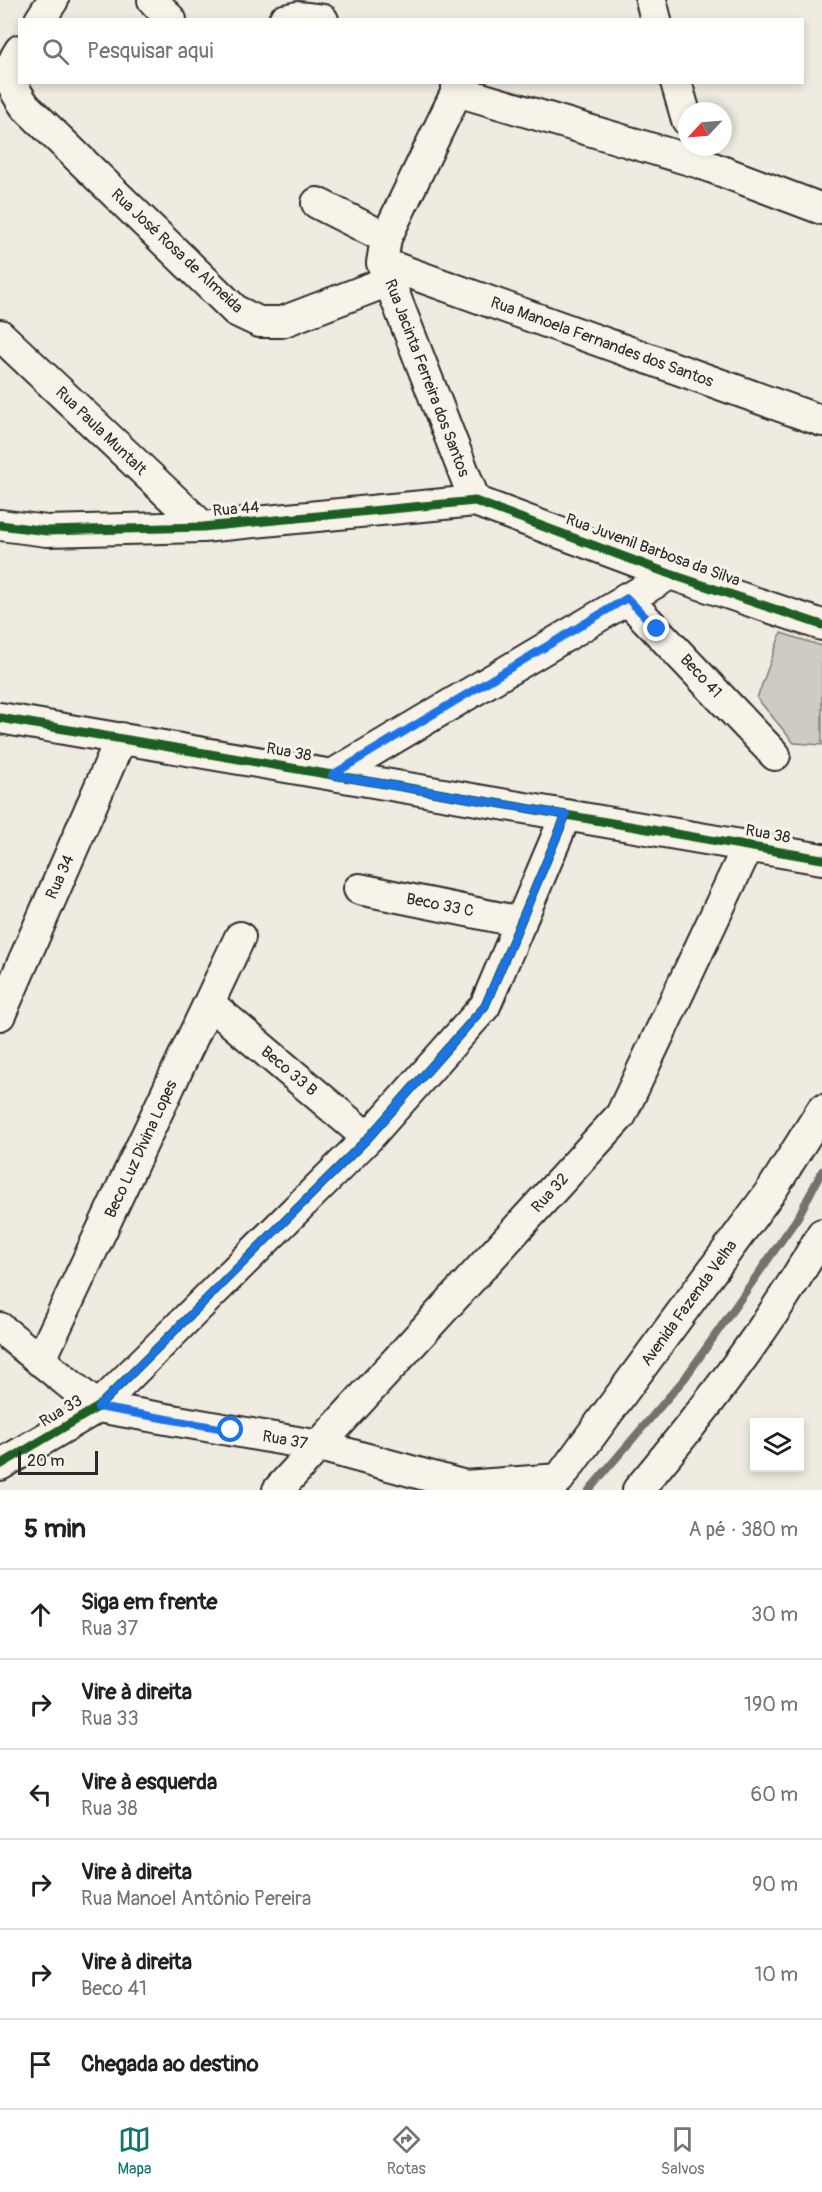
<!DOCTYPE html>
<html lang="pt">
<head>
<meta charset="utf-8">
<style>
	body { margin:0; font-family:Pangolin,sans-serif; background:#f2f2f2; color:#202124 }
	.controls { position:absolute; right:18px; bottom:18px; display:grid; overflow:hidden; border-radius:0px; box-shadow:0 3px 9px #0003 }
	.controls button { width:54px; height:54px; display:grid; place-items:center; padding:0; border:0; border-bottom:2px solid #e0e0e0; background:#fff; color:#202124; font:30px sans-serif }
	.compass { position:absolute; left:678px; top:102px; width:54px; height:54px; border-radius:50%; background:#fff; box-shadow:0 3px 9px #0003; rotate:244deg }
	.scale { position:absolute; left:18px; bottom:15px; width:80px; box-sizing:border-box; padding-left:6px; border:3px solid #2b2b2b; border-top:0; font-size:16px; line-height:21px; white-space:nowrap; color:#2b2b2b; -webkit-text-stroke:4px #f7f3e8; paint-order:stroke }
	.stop { position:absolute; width:18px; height:18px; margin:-14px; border:4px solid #1a73e8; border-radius:50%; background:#fff }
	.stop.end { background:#1a73e8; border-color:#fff; box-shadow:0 2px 6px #0008 }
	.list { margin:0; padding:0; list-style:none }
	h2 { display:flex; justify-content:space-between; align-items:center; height:78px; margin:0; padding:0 24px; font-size:26px }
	h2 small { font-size:20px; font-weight:400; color:#757577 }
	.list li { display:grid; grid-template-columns:39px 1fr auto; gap:18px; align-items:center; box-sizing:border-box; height:90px; padding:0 24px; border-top:2px solid #e0e0e0 }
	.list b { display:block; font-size:22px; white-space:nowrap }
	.list p { margin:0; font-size:20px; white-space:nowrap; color:#757577 }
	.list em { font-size:20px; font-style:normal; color:#757577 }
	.icon { flex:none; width:33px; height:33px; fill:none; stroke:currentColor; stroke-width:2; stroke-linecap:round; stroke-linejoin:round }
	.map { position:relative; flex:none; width:822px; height:1490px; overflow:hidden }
	.search { position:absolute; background:#fff; box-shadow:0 3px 9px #0003; left:18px; right:18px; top:18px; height:66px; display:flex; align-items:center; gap:15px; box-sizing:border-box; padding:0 21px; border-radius:0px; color:#757577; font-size:22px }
	.sheet { height:618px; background:#fff }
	nav { display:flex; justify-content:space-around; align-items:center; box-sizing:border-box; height:84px; border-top:2px solid #e0e0e0; background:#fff; font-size:16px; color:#757577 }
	nav a { display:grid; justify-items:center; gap:3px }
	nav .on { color:#0f766e }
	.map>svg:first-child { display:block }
</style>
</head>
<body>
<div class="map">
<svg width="822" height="1490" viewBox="0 0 822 1490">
	<rect width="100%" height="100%" fill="#efebe0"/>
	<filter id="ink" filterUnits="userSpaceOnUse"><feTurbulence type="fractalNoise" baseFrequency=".0167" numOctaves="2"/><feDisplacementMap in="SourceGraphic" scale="12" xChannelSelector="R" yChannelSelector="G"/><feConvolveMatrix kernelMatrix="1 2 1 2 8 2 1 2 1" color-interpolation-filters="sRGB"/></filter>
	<g filter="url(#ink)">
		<!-- park -->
		<path fill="#cfcbc2" stroke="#7d7b76" stroke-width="1.5" d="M781,633l41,13v99l-28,-2 -37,-45z"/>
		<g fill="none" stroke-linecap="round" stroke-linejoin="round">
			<!-- stream -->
			<path stroke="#74726e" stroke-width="8" d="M589,1490l96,-112 113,-161 24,-46"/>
			<defs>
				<path id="minor" d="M153,0l18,20
					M651,0l5,20
					M40,20l13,-20
					M284,20l14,-3 25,3
					M20,50c-16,23 -9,35 5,56l211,205 23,11h23l107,-41
					M457,82v9l-71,147 -4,25 93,238
					M676,82l11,38
					M457,91l243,72 122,46
					M317,203l69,35
					M382,263l440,158
					M0,335l203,192
					M0,525l47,6 156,-4 272,-26 195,73 152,51
					M626,598l149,157
					M0,718l822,141
					M332,775l338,-201
					M359,889l162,33
					M210,1004l158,134
					M0,1015l121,-277
					M0,1328l98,79 222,39 145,40 94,-7
					M40,1361l200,-424
					M0,1465l98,-58 270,-269 117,-132 81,-191
					M278,1490l343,-375 127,-269
					M547,1490l12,-11 214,-291 49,-78
					M638,1490c67,-80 133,-165 184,-256"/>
			</defs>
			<!-- minor casing -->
			<use href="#minor" stroke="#2b2b2b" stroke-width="34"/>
			<!-- minor -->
			<use href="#minor" stroke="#f7f3e8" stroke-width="30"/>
			<defs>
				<path id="cycleway" d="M0,525l47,6 156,-4 272,-26 195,73 152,51
					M0,718l822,141
					M0,1465l98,-58 270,-269 117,-132 81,-191"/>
			</defs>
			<!-- cycleway casing -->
			<use href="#cycleway" stroke="#f7f3e8" stroke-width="13"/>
			<!-- cycleway -->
			<use href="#cycleway" stroke="#1b5e20" stroke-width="9"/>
		</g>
	</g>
	<g fill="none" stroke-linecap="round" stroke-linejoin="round" filter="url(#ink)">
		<!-- route -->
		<path stroke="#1a73e8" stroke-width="8" d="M231,1430l-133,-23 270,-269 117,-132 81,-191 -234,-40 295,-177 30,31"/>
	</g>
	<g text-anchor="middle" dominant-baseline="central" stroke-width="6" stroke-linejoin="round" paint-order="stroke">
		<!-- street labels -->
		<g font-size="16" fill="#2b2b2b" stroke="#f7f3e8">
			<text transform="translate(177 251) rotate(43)">Rua José Rosa de Almeida</text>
			<text transform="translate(602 342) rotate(20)">Rua Manoela Fernandes dos Santos</text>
			<text transform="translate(427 378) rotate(69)">Rua Jacinta Ferreira dos Santos</text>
			<text transform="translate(101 431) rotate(44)">Rua Paula Muntalt</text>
			<text transform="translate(236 509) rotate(-5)">Rua 44</text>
			<text transform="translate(653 550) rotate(20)">Rua Juvenil Barbosa da Silva</text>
			<text transform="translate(701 676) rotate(47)">Beco 41</text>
			<text transform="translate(289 752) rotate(10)">Rua 38</text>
			<text transform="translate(768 834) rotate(10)">Rua 38</text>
			<text transform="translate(60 877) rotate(-66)">Rua 34</text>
			<text transform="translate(440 905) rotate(11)">Beco 33 C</text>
			<text transform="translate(289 1071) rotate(40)">Beco 33 B</text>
			<text transform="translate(141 1149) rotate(-65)">Beco Luz Divina Lopes</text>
			<text transform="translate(550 1193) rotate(-48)">Rua 32</text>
			<text transform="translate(689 1303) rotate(-54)">Avenida Fazenda Velha</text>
			<text transform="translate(61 1411) rotate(-31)">Rua 33</text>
			<text transform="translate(285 1440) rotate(10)">Rua 37</text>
		</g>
	</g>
</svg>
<div class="controls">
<button><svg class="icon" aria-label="layers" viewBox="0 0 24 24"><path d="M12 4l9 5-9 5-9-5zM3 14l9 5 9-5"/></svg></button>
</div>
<svg class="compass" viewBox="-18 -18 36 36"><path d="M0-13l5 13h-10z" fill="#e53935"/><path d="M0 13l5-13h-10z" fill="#757577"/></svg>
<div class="scale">20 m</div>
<div class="stop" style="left:231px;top:1430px"></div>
<div class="stop end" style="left:657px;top:629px"></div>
<div class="search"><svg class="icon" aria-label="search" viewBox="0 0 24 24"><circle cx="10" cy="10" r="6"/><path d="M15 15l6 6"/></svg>Pesquisar aqui</div>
</div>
<section class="sheet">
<h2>5 min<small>A pé · 380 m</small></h2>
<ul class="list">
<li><svg class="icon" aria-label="ahead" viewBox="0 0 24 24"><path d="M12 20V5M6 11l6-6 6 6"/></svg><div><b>Siga em frente</b><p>Rua 37</p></div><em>30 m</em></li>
<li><svg class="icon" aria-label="right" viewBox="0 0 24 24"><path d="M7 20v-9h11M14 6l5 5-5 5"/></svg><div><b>Vire à direita</b><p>Rua 33</p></div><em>190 m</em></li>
<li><svg class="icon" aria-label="left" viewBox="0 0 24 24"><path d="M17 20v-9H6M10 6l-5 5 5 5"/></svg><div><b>Vire à esquerda</b><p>Rua 38</p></div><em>60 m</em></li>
<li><svg class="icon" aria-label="right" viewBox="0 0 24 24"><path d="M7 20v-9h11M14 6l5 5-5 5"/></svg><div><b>Vire à direita</b><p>Rua Manoel Antônio Pereira</p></div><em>90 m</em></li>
<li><svg class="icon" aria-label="right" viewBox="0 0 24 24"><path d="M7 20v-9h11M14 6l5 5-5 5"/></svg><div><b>Vire à direita</b><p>Beco 41</p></div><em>10 m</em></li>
<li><svg class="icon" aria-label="arrive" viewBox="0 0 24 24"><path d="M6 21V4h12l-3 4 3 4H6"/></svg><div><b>Chegada ao destino</b></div></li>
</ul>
</section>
<nav>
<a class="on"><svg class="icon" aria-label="map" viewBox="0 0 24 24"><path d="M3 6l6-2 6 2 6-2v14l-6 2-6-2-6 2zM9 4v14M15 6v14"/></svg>Mapa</a>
<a><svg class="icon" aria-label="directions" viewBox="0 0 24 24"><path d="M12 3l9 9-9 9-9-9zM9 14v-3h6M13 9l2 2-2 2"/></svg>Rotas</a>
<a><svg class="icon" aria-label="saved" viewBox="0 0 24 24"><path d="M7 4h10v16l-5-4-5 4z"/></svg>Salvos</a>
</nav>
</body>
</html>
